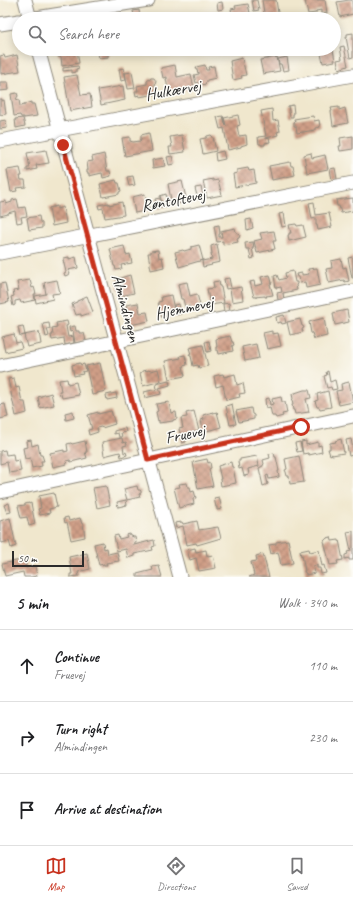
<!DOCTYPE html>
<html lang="en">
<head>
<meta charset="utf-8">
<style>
	body { margin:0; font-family:Caveat,sans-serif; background:#f6f6f6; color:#202124 }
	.scale { position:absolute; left:12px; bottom:10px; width:72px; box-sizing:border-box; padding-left:4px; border:2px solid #2b2b2b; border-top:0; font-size:11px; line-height:14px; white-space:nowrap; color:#2b2b2b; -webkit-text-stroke:3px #fdfcf7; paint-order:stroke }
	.stop { position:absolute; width:12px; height:12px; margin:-9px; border:3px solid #c8321e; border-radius:50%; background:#fff }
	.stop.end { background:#c8321e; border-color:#fff; box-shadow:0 1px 4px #0008 }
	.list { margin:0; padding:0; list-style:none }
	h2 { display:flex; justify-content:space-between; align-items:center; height:52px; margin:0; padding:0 16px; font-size:17px }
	h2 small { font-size:13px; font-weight:400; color:#757577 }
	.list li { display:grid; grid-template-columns:26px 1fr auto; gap:12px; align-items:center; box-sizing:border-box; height:72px; padding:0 16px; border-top:1px solid #e0e0e0 }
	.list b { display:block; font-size:15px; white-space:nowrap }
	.list p { margin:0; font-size:13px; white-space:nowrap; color:#757577 }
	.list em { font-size:13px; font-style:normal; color:#757577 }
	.icon { flex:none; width:22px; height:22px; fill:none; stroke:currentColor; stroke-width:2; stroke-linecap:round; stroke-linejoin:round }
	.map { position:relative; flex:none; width:353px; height:577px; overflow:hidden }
	.search { position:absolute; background:#fff; box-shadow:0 2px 10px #0003; left:12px; right:12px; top:12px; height:44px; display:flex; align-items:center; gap:10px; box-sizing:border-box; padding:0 14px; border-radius:22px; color:#757577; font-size:15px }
	.sheet { height:268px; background:#fff }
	nav { display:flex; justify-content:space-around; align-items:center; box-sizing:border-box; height:56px; border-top:1px solid #e0e0e0; background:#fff; font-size:11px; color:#757577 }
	nav a { display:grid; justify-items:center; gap:2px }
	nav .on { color:#c8321e }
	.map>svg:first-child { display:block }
</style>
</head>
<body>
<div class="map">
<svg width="353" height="577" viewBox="0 0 353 577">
	<defs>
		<pattern id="building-cross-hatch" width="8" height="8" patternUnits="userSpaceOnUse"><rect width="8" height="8" fill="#d09f87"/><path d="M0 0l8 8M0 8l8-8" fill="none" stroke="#a9826f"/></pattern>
	</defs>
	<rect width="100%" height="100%" fill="#fdfcf7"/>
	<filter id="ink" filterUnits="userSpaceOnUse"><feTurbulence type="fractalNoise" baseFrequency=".025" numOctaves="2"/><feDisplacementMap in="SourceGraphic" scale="8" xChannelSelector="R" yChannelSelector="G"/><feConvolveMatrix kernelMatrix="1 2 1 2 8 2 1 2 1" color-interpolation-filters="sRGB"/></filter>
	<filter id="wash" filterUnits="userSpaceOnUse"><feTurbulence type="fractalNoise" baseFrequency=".012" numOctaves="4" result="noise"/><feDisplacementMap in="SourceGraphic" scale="16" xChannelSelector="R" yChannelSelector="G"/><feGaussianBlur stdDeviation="0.9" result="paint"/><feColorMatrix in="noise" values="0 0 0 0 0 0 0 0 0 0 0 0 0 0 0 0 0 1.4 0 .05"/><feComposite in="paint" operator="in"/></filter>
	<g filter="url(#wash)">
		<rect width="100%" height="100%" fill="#f0e7cd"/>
		<g id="blocks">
			<!-- building -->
			<path fill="url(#building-cross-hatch)" d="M252,0h5l2,10 -5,1z
				M262,0h14l3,19h-14z
				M310,0h15l2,13 -6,1v-4l-5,1v2l-8,1 -3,-13z
				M349,0h3l1,14 -13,3 -3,-15z
				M222,2l1,7 -5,1 -1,-7z
				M248,4l2,9 -6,1 1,2 -3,1v-3l-5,1 -1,-2 -4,1 -1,-5 5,-1 -1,-2z
				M139,10l1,9h-5l-2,-8z
				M353,33v24l-3,1 -4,-21h1v-3z
				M344,46l4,20 -9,3 -2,-9 5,-1 -2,-12z
				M61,49h16l2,14 -17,3 -1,-9h-3v-3l3,-2z
				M97,49h17l1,4 -7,1v3l-9,1z
				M320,49h13l2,12 -12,2z
				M4,55l1,3 12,-3 3,16 -19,3 -1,-18z
				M277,57l3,14 -17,3 -3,-14z
				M287,57l2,13 -6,1 -2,-7h-2l-1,-5z
				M242,58l4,17 -5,1 1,2 -9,2 -3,-19z
				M175,65l2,12 14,-3 3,14 -25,5 -3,-14h1v-2l-4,1 -2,-10z
				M205,65l1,5h3l-1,-3 6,-1 2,12 -9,2v2l-2,1 1,1 -5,1 -1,-3 -4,1 -2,-8 5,-1v-2l-1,1 -2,-6z
				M78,66l1,2 -3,1v3l-4,1v-3l-9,1v-3z
				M124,68l2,12 -5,1 -2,-12z
				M132,72l3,16 -7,1 -3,-16z
				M77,75l4,20 9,-1 2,13 -22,4 -6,-34z
				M151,78h3l2,3 -1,4 2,9 -18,3v-2l-3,1 -1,-5h3l-1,-5 10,-2v-3z
				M0,82h8l1,8 -9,1z
				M123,86l2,14 -24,5 -3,-15z
				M17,93l1,3 -2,3 3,1 1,6 5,-1v-1l6,-2v2h3l3,12 -13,2v-1h-3l-1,-2 -6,1 -3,-22z
				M0,99h2v2l2,-1 2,14 -6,1z
				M293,105l1,9h-1v3h-3l-2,-11z
				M339,107v3l6,-2 3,15 -15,3 -2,-15h1l-1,-3z
				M272,109l1,12 5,-1 2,11 -3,1 1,3 -12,3v1l3,-1 1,4 -5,1v2h-4v-1h-2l-1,-7 8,-1 -5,-25z
				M238,115l2,10 -3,1 2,10 7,-1 1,9 -6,2v1l-13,3 -4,-22 -4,1 -3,-12 6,-1 3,10 -2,-8z
				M313,116l1,5 5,-1 1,7 -5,1v2l-18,3 -1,-7h-2v-4h1l-1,-3z
				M23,118l2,8 -9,2 -1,-9z
				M6,120l1,8 -7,1v-8z
				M149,133l3,18 -27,5 -3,-18 8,-1v4l3,1 7,-1 1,-2v-4z
				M182,135l3,17 -15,2 -1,-7h3l-2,-10z
				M211,135l2,2 3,14 -13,3 -3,-15 6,-1 1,-2z
				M353,136v13l-13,2 -1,-5h2l-1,-8z
				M46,150l3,13 -13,2 1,4 -10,2v-3h3l-3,-15z
				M223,151l2,8 -9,2 -1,-8z
				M311,153l1,5 13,-3 3,14 -21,4 -3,-18z
				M104,154l3,17h3l1,5 -8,2 -1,-5 -13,3v-3h-2v-3h1l-1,-8 6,-1 -1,-4z
				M172,156l2,8 -5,1 -2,-8z
				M163,158l2,8 -12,2 -1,-8z
				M290,162l1,4h2l2,9 -23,5 -3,-14z
				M20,168l2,8h-2l1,4h4l1,7 -10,1 1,3 -6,1 -4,-22z
				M248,168l1,3 5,-1 2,13 -21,4 -2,-13 4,-1v-3z
				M335,168l2,11 -5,1 -2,-11z
				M133,176l2,9 -6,1 -2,-9z
				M213,179v2l5,-1 4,15 -15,3 -4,-17z
				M116,180l1,3h2l2,8 -2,1v2l-16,3 -3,-13z
				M182,181l5,21 -15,3 -4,-21z
				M201,187l3,12 -6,1 -3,-12z
				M145,194l4,16 -14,3 -3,-16z
				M166,194l2,12 -5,1 -3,-11z
				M160,198l2,10 -5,1 -2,-10z
				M353,198v13l-12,2 -2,-7h-2l-1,-6z
				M17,199l2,9 6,-1 2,9 -6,1 1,5 -5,1 -2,-12 -7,2v1l-8,2v-14l6,-1v3l6,-2v-2z
				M122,202l2,13 -19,3 -2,-10 -4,1 -1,-4 11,-2v2z
				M314,202l2,13 13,-2 3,14 -14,3 -1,-5h-1v-7l-4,1 -3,-16z
				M57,206v3l6,-2 3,16 -14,3 -3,-18z
				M284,213l2,13 -4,1 -3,-13z
				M39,216l1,6 2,1v5l-13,2 -2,-12z
				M251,219l2,9 -6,2 -1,-10z
				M296,224l1,2 6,-1 3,12 -17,4 -1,-6h1v-2h2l-2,-8z
				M219,225l1,9h-1v3h3l-1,-6 14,-3 1,4 2,1 2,2 -1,3 -2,1 1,3 -15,3v-4l-6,1 -3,-16z
				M274,231l2,10h-3l2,8 -18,4 -3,-12 8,-2 -2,-6z
				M253,242l1,6h-2l2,10 -3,1 -2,-10h-3l-1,-6z
				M217,244l3,18 -9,2 1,1 -9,2 -1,-6 10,-2 -1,-5h1l-1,-8z
				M199,245l4,15 -24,7 -4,-15 8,-2 1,1 7,-2v-2z
				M124,246l2,9 4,-1 2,9 -11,2 1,4 -6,1 -1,-4h-1l-4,-17z
				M158,250l1,8 3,-1 2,10 -13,3 -3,-17h3v-2z
				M69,257v2l7,-2 2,11 -10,2 2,4 -5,2 -1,-3 2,-1 -3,-12h1v-2z
				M353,257v21h-1l-4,-20z
				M341,259l2,9 3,-1 3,14 -4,1 -1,-2 -15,3 -3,-14 6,-1 -1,-7z
				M317,268l3,17 -14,3 -1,-6 -5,1 -1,-6h-2l-1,-3 6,-1v2l7,-1 -1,-5z
				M293,271l2,11h2v2l-1,1 1,5 -14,3 1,6 -6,1 -1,-7 5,-1 -1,-5 -5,1 -2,-12 3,-1 2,5 7,-2 -1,-5z
				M130,275l4,18 -13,3 -1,-5 -3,-3 1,-2 -1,-7z
				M270,275l2,8 -2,1 3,11 -7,1 1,1h-2v-1l-11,1 -4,-15 4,-1 1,5 8,-2 -2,-7z
				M229,278l2,10 -5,1 -2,-10z
				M30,280l2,8 2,-1 2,7h-2l1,6 -14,3 -1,-3 -5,1v4l-2,1 -2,-9 3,-1 -1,-5 6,-1 -2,-8z
				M57,280l3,13 -8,1 1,5 -17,4 -1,-7 11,-2 -2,-11 3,-1z
				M219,281l1,6h1l3,16 -14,2 -3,-16 7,-1 -1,-6z
				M187,282l3,14 7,-2 4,15 -11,2 -1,-5 -4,1 -2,-8h-2l-3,-15z
				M5,283l4,19 -9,2v-20z
				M241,287l2,13 -11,2 -2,-13z
				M171,295l4,19 -14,3 -3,-15 4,-1 -1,-4z
				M87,296l6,16 -12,4v-2l-5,1 -4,-11 5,-2v-1l5,-2v-1z
				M138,303l2,10 7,-1 2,9 -19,4 -4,-20z
				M229,303l1,8 -6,1 -1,-8z
				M179,304l2,10 -5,1 -2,-10z
				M347,310l2,12 -14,3 -2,-12z
				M284,315l2,8 -4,1 -1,-2 -4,1 -1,-6z
				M324,318l3,18 -13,3 -2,-6h-1l-2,-11z
				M300,319l2,7h1l1,2 -2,1 1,3 -13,3 -3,-13z
				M67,321l1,4 -2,1 2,11 5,-1 1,7 -9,2 -1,-7 -12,2 -1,-5h2l-1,-7 5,-1 -1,-4z
				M49,323l1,6h-3l2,7 -3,1 -3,-13z
				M23,326l2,9 -5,1 -2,-9z
				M75,326l1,5h3v2h5l2,8 -11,2 -2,-12 -3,1 -1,-5z
				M272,331v3l6,-1 3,13 -14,3 -4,-16z
				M39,332l2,12 -14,3 -3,-12z
				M14,334l2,9 4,-1 2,6 -17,4 -3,-15z
				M230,336l2,6h1l1,3 -2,1 1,5 -14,3 -1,-4h-2v-3h1l-1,-8z
				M209,341l2,10 -4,1 -2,-10z
				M256,344l3,14 -14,3 -3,-14z
				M203,345l5,21 -9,2 -1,-3 -5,1 -2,-10h-1l-1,-2h2l-2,-6z
				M185,355l2,10 -4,1 2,10 -16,3 -4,-18 16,-3 -1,-2z
				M80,363l1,2 3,-1 2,7 -4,1 1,2 -9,2 -2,-11z
				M100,363l6,28 -9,2v1l-5,1 -6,-29z
				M158,369l3,12 -18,5 -3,-13 2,-1v-1l5,-1v1l2,-1 1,1z
				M328,371l2,11 5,-2 2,9 -5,1 -1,-3 -4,1 -3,-12 3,-1 -1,-3z
				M223,374l1,3 11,-3 2,11 6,-2 2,10 -6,1 1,3 -14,3 -3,-15 -7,2 -2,-11z
				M14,378l2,10 3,-1 3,15h3l2,11 -11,3 -8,-37z
				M67,379l1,5 8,-2 3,13 -17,3 -1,-4 -1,1 -1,-4h2l-2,-11z
				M169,381l1,4 -11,3 2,6 -16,4 -1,-6 13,-3 -1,-5z
				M349,382l4,20 -14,3 -3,-14 6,-1 -1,-6z
				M304,390h5l2,8 -5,1 3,13 -14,2 -1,-4h-1l-1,-5h1l-1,-5 1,-1 -1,-5z
				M328,391l3,16 -11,2 -1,-2h-2l-2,-6 3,-1 -1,-6z
				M51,393l3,12 -14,3 -2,-11z
				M116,393l1,5 -10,2 -1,-5z
				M281,397l1,5h3l2,11 -5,1 1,2 -7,2 -1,-2h-3l-2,-9 -4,1 -1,-9 4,-1 1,7 3,-1 -1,-5z
				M169,402l2,11 5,-1 1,7 -4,1v1l-14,2v-3l-1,1 -2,-9 2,-1 -2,-7z
				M5,404l3,13 -8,2v-14z
				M232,404l4,20 -6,1 -4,-19z
				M251,408l1,6 2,1v4l-15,3 -3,-11z
				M73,411l1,7 -8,2 -1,-7z
				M111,411l4,13 -13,4 -1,-1 -4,1 1,4 -9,3 -1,-5 4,-1 -4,-14 10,-3v2z
				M194,411l5,20 -14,3 1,8 -4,1 -3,-14 4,-1 -2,-10 6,-1 -1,-4z
				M213,412v1l4,-1 4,15 -14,4 -1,-1 -3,1 -2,-11 3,-1 -1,-4z
				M125,428l1,4 -5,1 1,4h-3l-1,-4 -4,1v-3z
				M122,438l1,5 3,-1 1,3 -4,1 1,7 2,-1 1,3 -6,2 -1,-5 -16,4 -2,-14z
				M341,439l3,14 -12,2v-1l-2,1 -2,-6h2v-6l6,-1 -1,-1z
				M351,439l2,10v6l-4,1 -3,-16z
				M31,440l1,6 6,-2 2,11h2l2,6h-3l1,5 -10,2 -2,-10 -5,1 -2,-11 4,-1 -1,-6z
				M85,441l2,11h-2l2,6 -16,4 -1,-2 -4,1 1,3 -14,3 -3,-14 14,-3v2l4,-1 -1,-7 4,-1 1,1z
				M306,441v4l12,-3v4l3,-1 1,7 -13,3 -1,-2 -5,1 -2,-12z
				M300,442l2,9 -5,1 -2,-9z
				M5,450l1,5 7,-1 1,7 5,-1 2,11 -12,2 -2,-11 -7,2v-13z
				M274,453l1,4h1l3,14h-1l1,6 -10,2 -1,-4 -2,1 2,8 -5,2 -4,-18 4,-2v-1l1,-1 -1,-4 7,-2 -1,-4z
				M257,456l2,10 -11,3 1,6 -5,1 -2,-8 -3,1 -1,-8h2v-2z
				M299,456l5,26 -14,2 -1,-8h-2l-1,-4 -1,-2 2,-1 -2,-10z
				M207,459l1,4 2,-1 1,6 -2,1 4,17 -15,3 -5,-27z
				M231,462l1,5h1l3,16 -15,3 -1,-7h1l-3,-13z
				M187,483l1,4h2l1,5 3,-1 2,7 -3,1 1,5 -15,4 -5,-20 6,-1 -1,-3z
				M106,486l4,19 -13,3 -4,-20z
				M137,486l1,4h2l1,1v2l-2,1 1,3 -13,3 -3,-11z
				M54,493l3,14 -8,2 1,4 -10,2 -2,-6 3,-1 -2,-12z
				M219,497l3,12 -5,1v-3h-1l-2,-9z
				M126,500l1,5 -9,2 -1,-5z
				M9,503l2,9 -4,1 -3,-8z
				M29,503v1l2,-1 4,21 -6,2 -2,-9 -6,1 -3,-12 7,-1v-1z
				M68,517l1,4 11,-3 2,6h1l2,13 -14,3 -4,-18 -2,1 -1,-5z
				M10,518l6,28 -5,2 -2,-7 -7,2 -2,-4v-18z
				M197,521l2,9 19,-3 3,11 -24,7 -1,-2 -9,2 -4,-19 -7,2 -1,-5 7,-1 1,2z
				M353,531v29h-4v-2l-4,1v-4l3,-1 -1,-2 4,-1 -4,-19z
				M130,534l1,2h1l1,1h2l1,6h-2v2l20,-5 1,6 -3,1 1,3 -19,4v2l-6,2 -2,-9 -9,2 -3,-15 4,-1 1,4 8,-2 -1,-2z
				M331,537l1,4 7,-1 4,20 -6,1 1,3 -8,1 -6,-24 3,-3z
				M288,540l5,23 -12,2 -3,-13 -7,2 -2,-9 7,-1v-2z
				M103,542l1,7 3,-1 1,6 9,-2 2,9 -13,2 1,2h-3v-1l-5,1 -5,-21z
				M195,548l1,4 10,-2 1,6 6,-1 3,13 -17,3 -3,-13 -6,2 -3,-10z
				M309,549l1,3 9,-2 3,16 2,-1 2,8 -5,1 -1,-6h-3v-3l-4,1 2,7 -9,2v-2h-1l-1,-2h1l-3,-16 -1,1 -1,-5z
				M87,553l3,16 -12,3 1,4 -9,1v-3h2l-3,-17z
				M263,554l6,23h-20l5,-2 -3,-13 6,-1 -1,-5z
				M25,559l1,9 9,-2 2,10 -6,1h-7l-1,-5 -18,4 -3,-12z
				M159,566l3,11h-25v-3l16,-4 -1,-3z"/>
		</g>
	</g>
	<g filter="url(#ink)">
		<use href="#blocks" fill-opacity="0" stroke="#8e897c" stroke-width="1"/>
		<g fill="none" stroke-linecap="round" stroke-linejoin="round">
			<defs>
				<path id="minor" d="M25,0l5,19
					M30,19l118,-19
					M0,24l19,-3
					M38,49l142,528
					M0,141l353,-66
					M0,253l353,-70
					M0,366l353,-75
					M0,492l353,-76"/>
			</defs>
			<!-- minor casing -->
			<use href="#minor" stroke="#8e897c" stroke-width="15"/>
			<!-- minor -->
			<use href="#minor" stroke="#fff" stroke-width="13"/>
		</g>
	</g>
	<g fill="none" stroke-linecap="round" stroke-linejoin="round" filter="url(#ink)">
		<!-- route -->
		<path stroke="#c8321e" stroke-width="5" d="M63,145l85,315 153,-33"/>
	</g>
	<g text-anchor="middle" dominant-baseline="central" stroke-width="3" stroke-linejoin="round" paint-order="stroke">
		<!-- street labels -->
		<g font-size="17" fill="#2b2b2b" stroke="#fdfcf7">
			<text transform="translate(173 90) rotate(-10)">Hulkærvej</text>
			<text transform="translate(173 200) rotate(-11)">Røntoftevej</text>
			<text transform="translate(126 308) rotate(75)">Almindingen</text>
			<text transform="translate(184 308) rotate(-12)">Hjemmevej</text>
			<text transform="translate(185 434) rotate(-12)">Fruevej</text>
		</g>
	</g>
</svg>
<div class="scale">50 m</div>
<div class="stop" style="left:301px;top:427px"></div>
<div class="stop end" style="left:63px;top:145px"></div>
<div class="search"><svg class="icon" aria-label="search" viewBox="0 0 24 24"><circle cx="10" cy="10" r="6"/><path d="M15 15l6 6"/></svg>Search here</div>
</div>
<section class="sheet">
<h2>5 min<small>Walk · 340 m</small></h2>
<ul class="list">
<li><svg class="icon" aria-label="ahead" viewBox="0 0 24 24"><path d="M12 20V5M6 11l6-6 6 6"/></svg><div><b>Continue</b><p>Fruevej</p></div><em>110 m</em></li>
<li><svg class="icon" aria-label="right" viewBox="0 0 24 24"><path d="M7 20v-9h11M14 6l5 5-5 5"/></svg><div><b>Turn right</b><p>Almindingen</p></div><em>230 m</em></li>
<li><svg class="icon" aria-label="arrive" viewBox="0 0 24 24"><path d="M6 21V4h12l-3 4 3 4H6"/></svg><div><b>Arrive at destination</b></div></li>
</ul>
</section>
<nav>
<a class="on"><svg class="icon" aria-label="map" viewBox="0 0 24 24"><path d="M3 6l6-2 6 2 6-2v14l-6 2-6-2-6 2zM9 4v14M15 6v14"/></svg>Map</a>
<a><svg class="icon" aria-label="directions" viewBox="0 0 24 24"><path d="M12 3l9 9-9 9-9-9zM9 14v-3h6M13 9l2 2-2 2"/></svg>Directions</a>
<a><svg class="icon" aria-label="saved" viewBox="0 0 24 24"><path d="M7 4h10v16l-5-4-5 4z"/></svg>Saved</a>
</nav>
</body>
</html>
